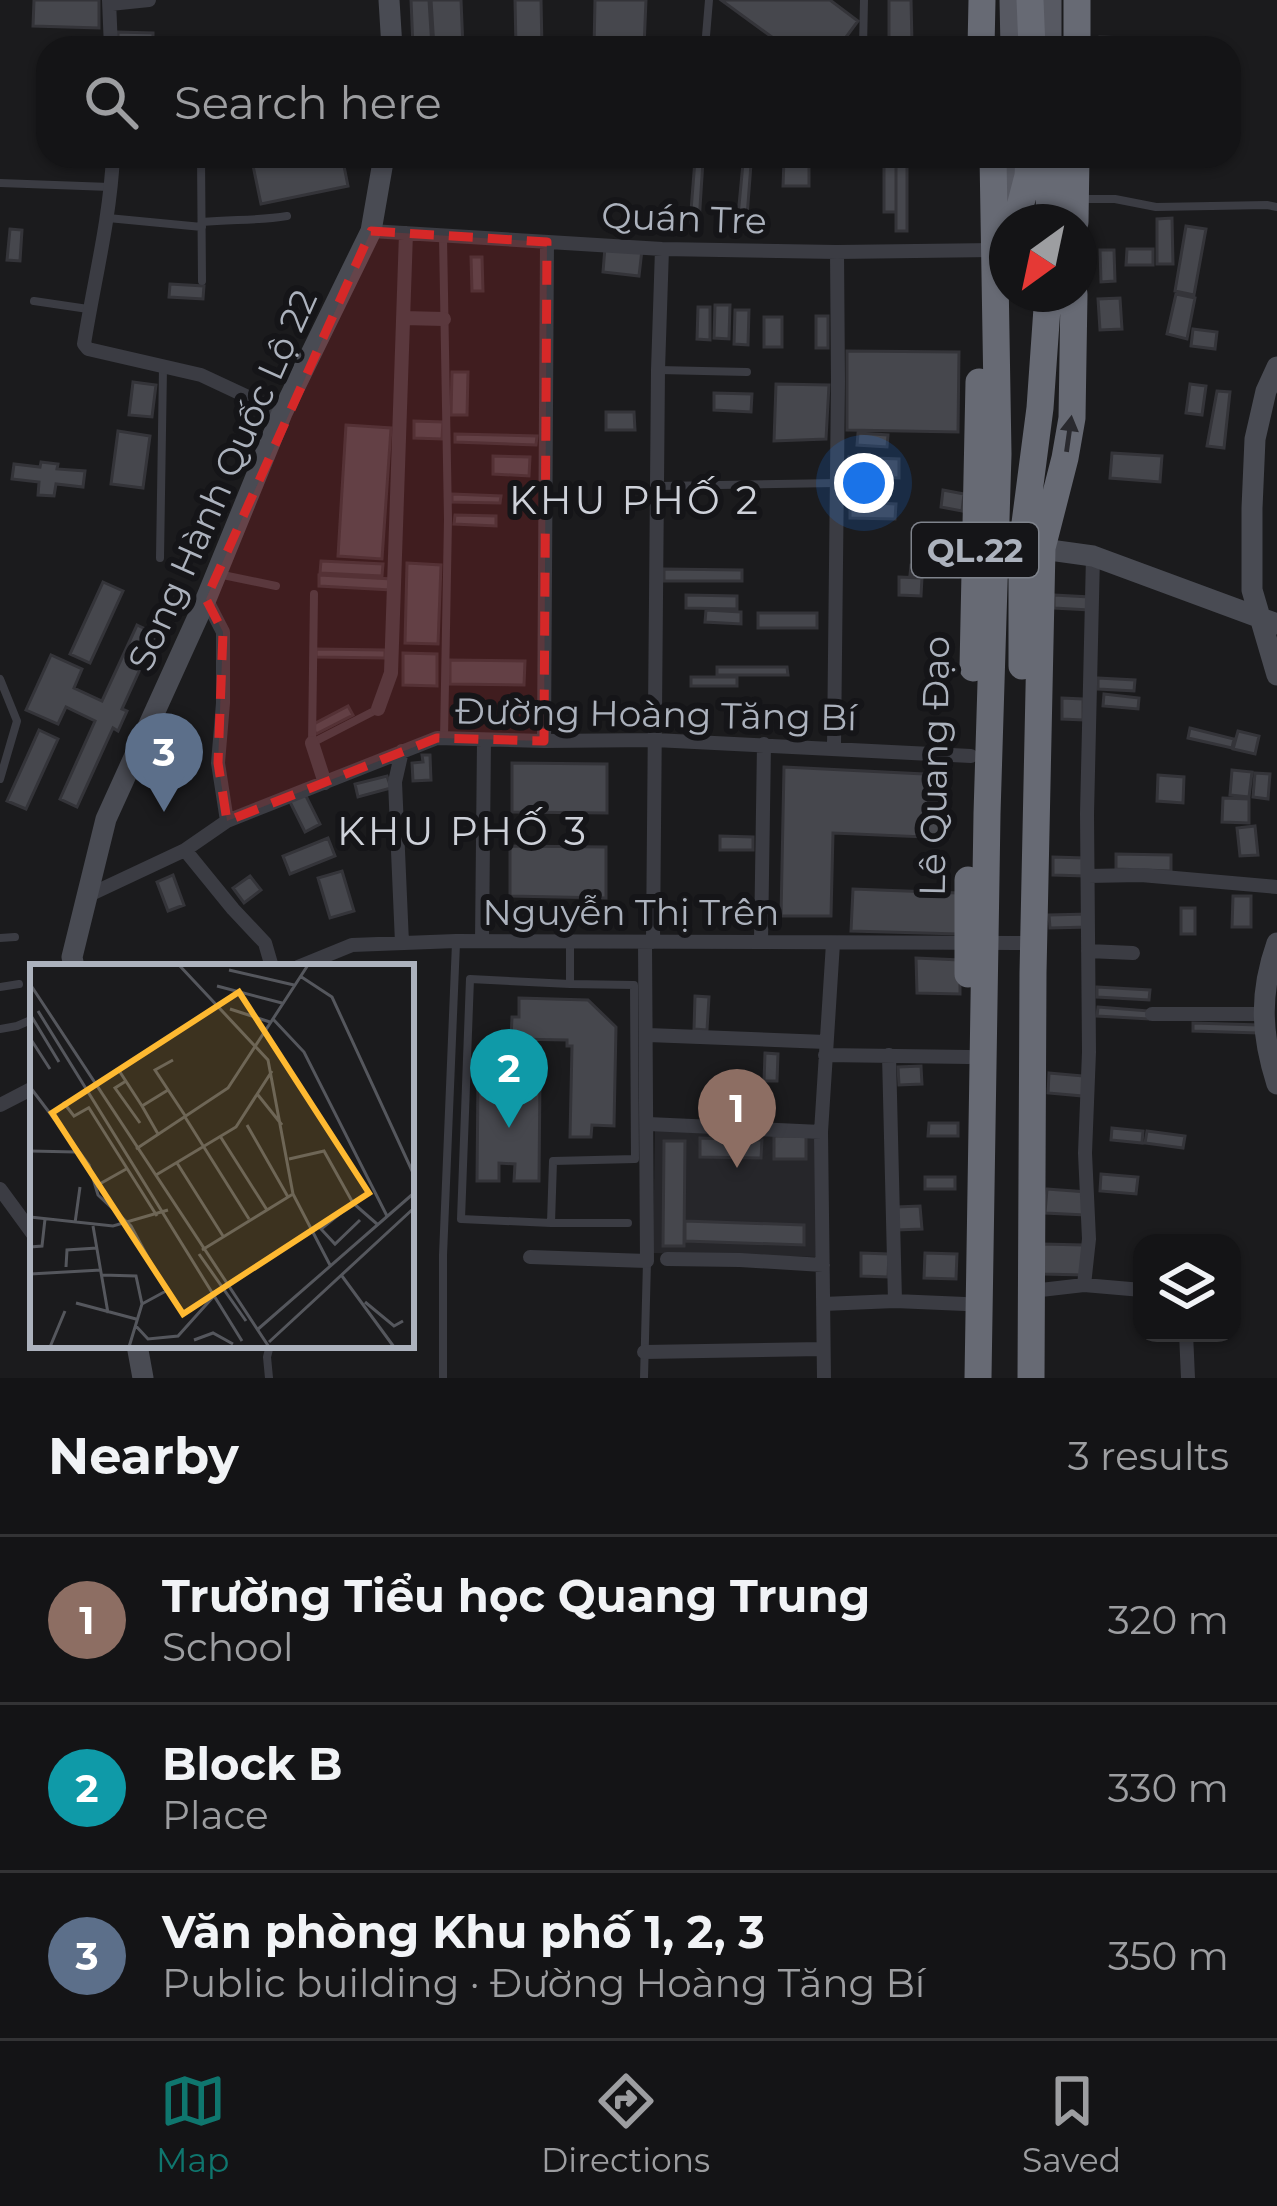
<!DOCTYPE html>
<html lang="en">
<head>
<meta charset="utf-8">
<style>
	body { margin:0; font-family:Montserrat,sans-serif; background:#1d1d1f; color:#f1f3f6 }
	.controls { position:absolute; right:36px; bottom:36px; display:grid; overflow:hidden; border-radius:24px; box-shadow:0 3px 9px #0004 }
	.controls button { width:108px; height:108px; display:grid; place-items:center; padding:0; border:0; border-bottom:3px solid #333335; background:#141416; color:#f1f3f6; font:60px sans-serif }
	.compass { position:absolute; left:989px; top:204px; width:108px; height:108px; border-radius:50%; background:#141416; box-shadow:0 3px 9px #0004; rotate:213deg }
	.you { position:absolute; left:864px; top:483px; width:42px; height:42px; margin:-30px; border:9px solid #fff; border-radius:50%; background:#1a73e8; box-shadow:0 0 0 18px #1a73e833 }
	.badge { display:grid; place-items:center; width:78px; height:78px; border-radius:50%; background:#0f766e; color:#fff; font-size:39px; font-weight:700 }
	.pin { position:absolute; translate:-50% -99px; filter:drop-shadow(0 3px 6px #0008) }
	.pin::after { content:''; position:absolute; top:63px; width:42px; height:36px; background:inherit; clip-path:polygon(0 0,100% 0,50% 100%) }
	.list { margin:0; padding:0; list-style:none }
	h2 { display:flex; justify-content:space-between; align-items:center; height:156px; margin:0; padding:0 48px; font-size:51px }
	h2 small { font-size:39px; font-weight:400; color:#9d9ea1 }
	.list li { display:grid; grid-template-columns:78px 1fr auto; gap:36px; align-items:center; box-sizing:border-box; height:168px; padding:0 48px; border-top:3px solid #333335 }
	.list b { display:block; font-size:45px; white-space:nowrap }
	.list p { margin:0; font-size:39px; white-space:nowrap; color:#9d9ea1 }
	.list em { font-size:39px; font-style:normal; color:#9d9ea1 }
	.icon { flex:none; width:66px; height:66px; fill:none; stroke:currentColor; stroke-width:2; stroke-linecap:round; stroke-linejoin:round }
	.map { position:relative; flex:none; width:1277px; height:1378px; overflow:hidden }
	.search { position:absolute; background:#141416; box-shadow:0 3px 9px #0004; left:36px; right:36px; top:36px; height:132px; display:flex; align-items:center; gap:30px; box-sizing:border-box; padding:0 42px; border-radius:36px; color:#9d9ea1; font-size:45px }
	.sheet { height:660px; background:#141416 }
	nav { display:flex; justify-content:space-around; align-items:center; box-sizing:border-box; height:168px; border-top:3px solid #333335; background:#141416; font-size:33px; color:#9d9ea1 }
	nav a { display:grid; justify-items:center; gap:6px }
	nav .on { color:#0f766e }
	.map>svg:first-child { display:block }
</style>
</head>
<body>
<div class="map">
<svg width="1277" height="1378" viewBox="0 0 1277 1378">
	<rect width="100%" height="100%" fill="#1b1b1d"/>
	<!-- built -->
	<path fill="#26262a" d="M655,1130l165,4 -2,123 -165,-4z"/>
	<!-- building -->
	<path fill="#46474d" stroke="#343439" stroke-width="3" d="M34,0h65v28l-66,-2z
		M411,0h18l3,48h-19z
		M431,0h30l2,48h-29z
		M515,0h26l1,48h-26z
		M595,0h51l-2,48h-50z
		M721,0h109l28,21 -20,27h-51z
		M889,0h22l1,43h-23z
		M118,32l35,1v12h-35z
		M1100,37l54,2 -1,9h-53z
		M251,156h91l6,30 -87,18z
		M784,159h25v27h-26z
		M695,160l8,1 -4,62h-9z
		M743,163l8,1 -4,53 -9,-1z
		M896,163h11v68h-11z
		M884,164l12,1v47h-12z
		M1172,218l1,46h-16v-45z
		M1186,226l20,3 -12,66 -19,-4z
		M10,229l12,1 -2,31 -13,-1z
		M605,247l37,3 -3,26 -36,-4z
		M1127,249h26v16h-27z
		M1100,250h14l1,31 -14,1z
		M471,257h11l1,34h-11z
		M170,284l34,2 -1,13 -34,-2z
		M1176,294l19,4 -8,41 -20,-5z
		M1120,298l2,31 -22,1 -2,-31z
		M715,305h15l-1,34 -15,-1z
		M698,307h12v33l-13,-1z
		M735,310h14l-1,35 -14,-1z
		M816,316h12v32h-12z
		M764,317h18v30h-18z
		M1193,329l24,3 -2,17 -24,-3z
		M847,351l112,1 -1,80 -111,-2z
		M452,372h16l-1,43h-16z
		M133,382l23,3 -4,32 -23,-2z
		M776,384l53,1 -3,54 -52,2z
		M1190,384l16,2 -4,29 -16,-2z
		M1217,391l13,1 -6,56 -17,-2z
		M714,393l38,1 -1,18 -37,-2z
		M606,412h28l1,18h-29z
		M414,421l29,1 -1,17 -28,-1z
		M346,425l45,3 -9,131 -44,-3z
		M118,431l32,5 -7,52 -32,-4z
		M858,433l30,2 -1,12 -30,-2z
		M455,434l82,2 -1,9 -81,-3z
		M1112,453l50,3 -2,26 -50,-4z
		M493,456l37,1 -1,19 -36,-2z
		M849,457l50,2v19l-51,-2z
		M41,462l17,2 -1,5 28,2 -2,16 -27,-3 -2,12 -16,-1 1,-13 -27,-3 2,-15 26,3z
		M943,490l21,4 -2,17 -21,-4z
		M452,494l49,2 -1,7 -48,-1z
		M850,502l46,2 -1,15 -45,-1z
		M455,515l41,1v10l-42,-2z
		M321,561l62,3 -1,12 -62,-3z
		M407,563l34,2 -3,79 -33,-1z
		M911,565l47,2v10l-48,-2z
		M664,569l78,1v11h-78z
		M319,575l73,4 -1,11 -72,-4z
		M899,577l23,1 -1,18 -22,-1z
		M103,582l20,9 -33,72 -20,-9z
		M686,595l51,1v13l-51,-1z
		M1054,595l36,2 -1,13 -35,-2z
		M706,610l35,2v12l-36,-2z
		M758,613h59v15h-59z
		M137,625l19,9 -34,75 5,2 -9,20 -5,-3 -36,79 -17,-8 35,-78 -29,-14 -8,17 -32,-14 25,-55 31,14 -8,19 28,13z
		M316,649l69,1v8l-69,-1z
		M403,653l34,1v32l-34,-1z
		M450,660l75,1 -1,24 -74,-1z
		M717,667h70l1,8h-71z
		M691,677h46v9h-46z
		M1098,678l37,2 -1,11 -36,-2z
		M1104,694l35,4 -1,11 -35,-3z
		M1062,698l21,1v21l-21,-1z
		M348,706l5,9 -37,19 -4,-9z
		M1190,728l44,11 -2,9 -44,-10z
		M39,730l19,9 -32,70 -19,-8z
		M1238,731l21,5 -4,18 -22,-5z
		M422,755h8l1,25 -18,1 -1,-18 11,-1z
		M512,763l95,1v49l-95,-1z
		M784,767l160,8 4,63 -115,-5 -2,83h-50z
		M1232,770l20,2 -3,25 -19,-2z
		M1255,773l15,1 -2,25 -15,-2z
		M1158,775l26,2 -1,26 -26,-2z
		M387,776l4,12 -33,9 -3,-13z
		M304,792l16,32 -15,8 -16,-32z
		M1223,798l26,1v24l-27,-1z
		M1255,826l3,29 -18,1 -3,-28z
		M720,836l33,1v13h-33z
		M328,838l7,18 -45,18 -7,-18z
		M510,846l96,1v51l-96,-2z
		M1116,854l55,1v16l-55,-2z
		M1053,857l32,1v18l-32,-1z
		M342,871l12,40 -24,7 -12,-40z
		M173,875l11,30 -16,6 -11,-29z
		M250,876l11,14 -17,13 -11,-15z
		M853,889l105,4v41l-107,-3z
		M1233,896h18v31h-19z
		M1181,908h14v26h-14z
		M1088,914l1,13 -39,1 -1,-13z
		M916,958l44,2v34l-43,-1z
		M1097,987l53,3 -1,10 -52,-3z
		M695,996l14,1 -2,33 -13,-1z
		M519,998l69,2 28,27 -2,99 -22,-1 -1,12h-21l2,-91h-5v-6l-56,-1 1,-22h7z
		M1098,1007l52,4 -1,8 -52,-3z
		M1193,1023l66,2 -1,8 -65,-2z
		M765,1053l13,1 -1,27h-13z
		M921,1066l1,18 -23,1 -1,-18z
		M1049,1073l35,3 -1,20 -35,-3z
		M478,1076l23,1v14l13,1v-16h26l-1,105h-25l1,-17 -16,-1v18h-22z
		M929,1123h29v13h-30z
		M1112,1128l31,3 -1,12 -31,-3z
		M1147,1131l38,5 -2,12 -38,-5z
		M774,1136h32v23h-32z
		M700,1138l62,2 -1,18 -61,-1z
		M664,1141h21l-1,105h-21z
		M1101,1174l37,3 -2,17 -36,-3z
		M925,1177h30v12h-30z
		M1047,1189l40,3 -2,23 -40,-2z
		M920,1206l2,23 -25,1 -1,-23z
		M685,1221l119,4v20l-119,-4z
		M1042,1244l42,1v30l-42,-1z
		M861,1253l28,1 -1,23 -27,-1z
		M925,1253l32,1 -1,25 -32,-1z"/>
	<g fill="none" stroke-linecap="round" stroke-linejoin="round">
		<!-- lane -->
		<path stroke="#3b3c43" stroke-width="8" d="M705,48l4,-48
			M863,48l1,-48
			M201,156l1,125
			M0,183l110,4
			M1082,199h33l41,8 111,-2 10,2
			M108,218l94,9
			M202,222c29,-3 56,-1 85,-6
			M443,237l5,282 -4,219
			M34,301l54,8
			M659,370l88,2
			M659,486l177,-3
			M160,558l3,-190
			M218,574l58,12
			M314,594l-2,149 66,-34
			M0,679l17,42 -17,58
			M0,938l15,-1
			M570,984l64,1 1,174 -82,2 -2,62 -90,-4 9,-240 100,5v-41
			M0,987l19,-3
			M0,1029l17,-3 16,-7
			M551,1223h77
			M269,1378l-2,-21 3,-12
			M443,1378v-123l13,-312
			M644,1378l3,-117"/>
		<!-- street -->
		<path stroke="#3b3c43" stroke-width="14" d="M109,0l2,48
			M110,4l39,-4
			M113,156c-3,64 -19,125 -29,188l4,5 113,26 81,38
			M371,231l291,18 175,3 157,-2
			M403,318l41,1
			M206,599l17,33v71l-5,60 9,58
			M378,709l13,-36 15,-440
			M544,741l3,-499
			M312,743l13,40
			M834,747l4,-366 -1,-129
			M185,850l48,59 32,34 7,24
			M1088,876l53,-1 136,12
			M87,896l98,-46 42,-29 210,-83 107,3 111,-1 316,16
			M482,941l2,-201
			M653,942l5,-572 4,-121
			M761,942l3,-198
			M402,943l-7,-161 7,-31
			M1088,951l45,2
			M298,967l54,-22 104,-4 580,2
			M1152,1014h110
			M648,1035l178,7
			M825,1055l144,2
			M0,1105l33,-17
			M648,1124l173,8 12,-189
			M821,1132l3,246
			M0,1189l33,45
			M530,1257l117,4 -2,-319
			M667,1259l73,1 83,5
			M1084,1285l5,-46 -4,-86 4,-101 -2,-238 6,-258
			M1032,1291l52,-6 58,5
			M895,1301l70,3
			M823,1304l72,-3 -6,-246
			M1186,1333l2,45
			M644,1352l178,-3"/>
		<!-- secondary -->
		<path stroke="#494b53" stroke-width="21" d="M389,0l3,48
			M1277,367l-11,24 -11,48 -3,69v82l25,85
			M1028,547l65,9 184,68
			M1277,943c-18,51 -16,91 0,141
			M74,967l-2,-10 34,-138 100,-220 76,-186 89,-182 13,-75
			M137,1345l6,33"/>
		<!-- primary -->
		<path stroke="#575962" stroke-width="21" d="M1010,0l1,48
			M1051,0v48
			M1009,221l1,-65"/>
		<!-- highway -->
		<path stroke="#676a74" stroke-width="27" d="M1030,0l2,48
			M981,48l1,-48
			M1077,48v-48
			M1016,222l12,-46 1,-20
			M1049,222l1,-66
			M1075,222l1,-66
			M1022,666v-120l18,-138 8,-114
			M973,668l6,-286
			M968,974v-94
			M978,1378l9,-564 11,-360 -5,-298
			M1031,1378l2,-405 9,-425 23,-90 7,-40 2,-124"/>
	</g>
	<!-- one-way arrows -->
	<defs><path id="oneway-solid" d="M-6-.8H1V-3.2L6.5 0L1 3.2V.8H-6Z" transform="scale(3)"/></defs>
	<use fill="#2a2a2f" href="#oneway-solid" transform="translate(1069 434) rotate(-82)"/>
	<!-- marked area -->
	<path fill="#d62828" fill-opacity="0.2" stroke="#d62828" stroke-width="9" stroke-dasharray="24 15" stroke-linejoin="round" d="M371,231l176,11 -3,499 -107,-3 -210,83 -9,-58 5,-131 -17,-33z"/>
	<g text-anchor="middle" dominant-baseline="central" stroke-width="12" stroke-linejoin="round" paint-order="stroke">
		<!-- shield labels -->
		<rect fill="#151518" stroke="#7f838c" stroke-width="3" x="912" y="523" width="126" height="54" rx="9"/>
		<g font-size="33" font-weight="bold" fill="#acb2bd">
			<text x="975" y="550">QL.22</text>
		</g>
		<!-- street labels -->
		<g font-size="36" fill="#acb2bd" stroke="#151518">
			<text transform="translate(684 218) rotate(2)">Quán Tre</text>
			<text transform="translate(222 480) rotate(-66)">Song Hành Quốc Lộ 22</text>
			<text transform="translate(656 714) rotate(1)">Đường Hoàng Tăng Bí</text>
			<text transform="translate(934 766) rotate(-89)">Lê Quang Đạo</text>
			<text x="631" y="912">Nguyễn Thị Trên</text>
		</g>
		<!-- neighbourhood labels -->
		<g font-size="39" letter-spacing="3" fill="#ced1d9" stroke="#151518">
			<text x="635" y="500">KHU PHỐ 2</text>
			<text x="463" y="831">KHU PHỐ 3</text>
		</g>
	</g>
	<!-- overview -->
	<g transform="translate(30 964)">
		<rect width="384" height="384" fill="#1b1b1d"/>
		<path fill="none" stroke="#55575d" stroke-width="3" d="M149,1l89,95 25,134 38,73M199,6l65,15M270,12l32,21 82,178M0,20l239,363M187,22l65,17M200,45l40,13M8,47l204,330M0,50l29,48M242,54l32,34 83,164M0,74l20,31M143,96l-18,10 31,47M88,105l24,37M96,117l-11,7 25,35M0,123l59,78 9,30 33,31 35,65 -24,13 -13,43M228,131l24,30M33,138l11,14 16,-9M59,144l68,108M155,153l64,102M217,161l41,72M128,170l-16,-28 26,-16M190,172l47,74M106,185l92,-61 80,-123M0,187l46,1M259,195l35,-8 29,52 24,21M147,199l46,73M126,211l80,-48 36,-56M66,222l32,-18M323,239l-32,26 14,15 25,-24M0,253l83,9 55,-16M45,259l5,-36M63,262l15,87M0,283l12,-1 3,-27M172,286l91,-56M169,290l47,67M36,303l1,-17 30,-2M0,310l71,-4M72,311l34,1 6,28M312,312l52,71M335,338l29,24 9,-5M46,339l60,16M105,361l13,14 30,-3 35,-39M227,366l157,-137M164,376l19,-7 20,11M239,378l145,-134M20,383l15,-36"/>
		<path fill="#feb931" fill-opacity="0.15" stroke="#feb931" stroke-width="6" d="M209,28l130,201 -186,121 -131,-201z"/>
		<rect width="384" height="384" fill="none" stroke="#acb2bd" stroke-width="6"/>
	</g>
</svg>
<div class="controls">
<button><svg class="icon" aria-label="layers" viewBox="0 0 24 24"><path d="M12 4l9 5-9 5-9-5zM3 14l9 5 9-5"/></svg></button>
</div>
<svg class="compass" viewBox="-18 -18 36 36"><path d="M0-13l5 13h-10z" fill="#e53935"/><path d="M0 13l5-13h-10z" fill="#9d9ea1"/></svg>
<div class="you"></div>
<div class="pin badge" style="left:737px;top:1168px;background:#8d6e63">1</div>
<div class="pin badge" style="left:509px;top:1128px;background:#0f9aa8">2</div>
<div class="pin badge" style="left:164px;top:812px;background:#5c6f8a">3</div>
<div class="search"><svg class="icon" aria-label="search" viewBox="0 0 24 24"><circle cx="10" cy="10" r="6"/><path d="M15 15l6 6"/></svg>Search here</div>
</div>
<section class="sheet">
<h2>Nearby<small>3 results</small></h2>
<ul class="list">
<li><span class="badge" style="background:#8d6e63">1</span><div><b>Trường Tiểu học Quang Trung</b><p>School</p></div><em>320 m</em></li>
<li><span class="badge" style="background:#0f9aa8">2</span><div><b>Block B</b><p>Place</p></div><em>330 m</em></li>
<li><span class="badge" style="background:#5c6f8a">3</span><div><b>Văn phòng Khu phố 1, 2, 3</b><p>Public building · Đường Hoàng Tăng Bí</p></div><em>350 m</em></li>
</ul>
</section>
<nav>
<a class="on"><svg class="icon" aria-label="map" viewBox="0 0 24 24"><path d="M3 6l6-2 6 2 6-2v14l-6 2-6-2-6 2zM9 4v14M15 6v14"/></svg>Map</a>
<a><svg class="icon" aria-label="directions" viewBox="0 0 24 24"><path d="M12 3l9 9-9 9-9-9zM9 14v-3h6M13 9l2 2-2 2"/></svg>Directions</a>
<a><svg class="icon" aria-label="saved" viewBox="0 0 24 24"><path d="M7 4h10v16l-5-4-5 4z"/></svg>Saved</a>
</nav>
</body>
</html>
